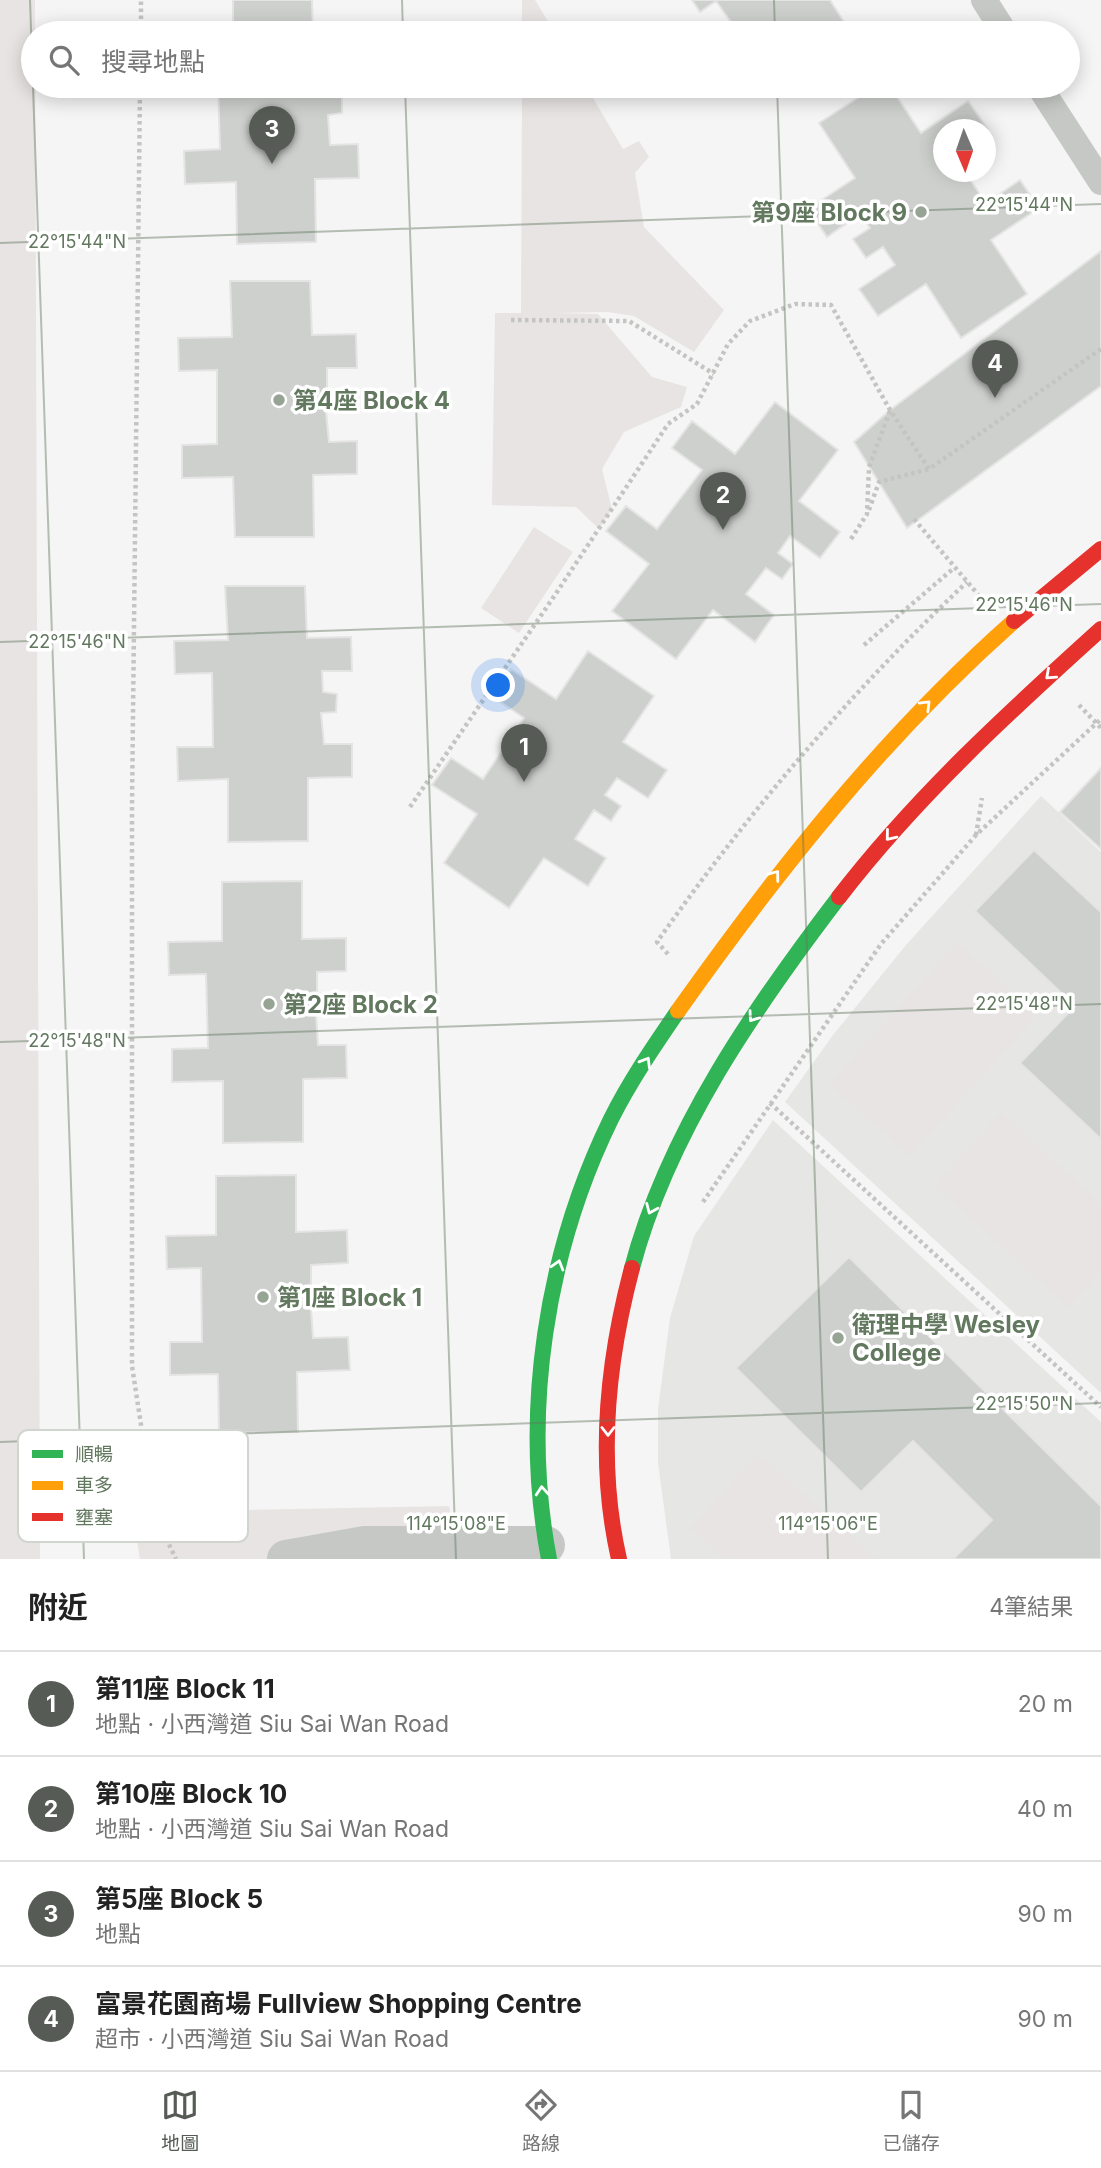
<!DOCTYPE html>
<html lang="zh-TW">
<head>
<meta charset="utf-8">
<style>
	body { margin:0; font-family:Inter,"Noto Sans TC",sans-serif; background:#f6f6f6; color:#222 }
	.compass { position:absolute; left:933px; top:119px; width:63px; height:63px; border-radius:50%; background:#fff; box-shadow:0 4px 18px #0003; rotate:178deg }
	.you { position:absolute; left:499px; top:686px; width:24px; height:24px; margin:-18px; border:5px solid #fff; border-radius:50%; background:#1a73e8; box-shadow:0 0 0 10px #1a73e833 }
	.badge { display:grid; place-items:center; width:46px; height:46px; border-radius:50%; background:#565c55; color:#fff; font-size:23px; font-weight:700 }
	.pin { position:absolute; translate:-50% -58px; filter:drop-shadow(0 2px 4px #0008) }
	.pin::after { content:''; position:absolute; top:37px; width:24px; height:21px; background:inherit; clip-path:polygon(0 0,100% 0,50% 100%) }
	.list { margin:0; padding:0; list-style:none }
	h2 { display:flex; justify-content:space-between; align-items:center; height:91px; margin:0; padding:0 28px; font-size:30px }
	h2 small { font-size:23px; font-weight:400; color:#767676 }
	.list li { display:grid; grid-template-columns:46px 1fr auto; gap:21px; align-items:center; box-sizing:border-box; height:105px; padding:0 28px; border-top:2px solid #e0e0e0 }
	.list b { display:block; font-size:26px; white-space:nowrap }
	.list p { margin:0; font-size:23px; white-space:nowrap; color:#767676 }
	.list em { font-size:23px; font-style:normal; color:#767676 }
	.icon { flex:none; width:38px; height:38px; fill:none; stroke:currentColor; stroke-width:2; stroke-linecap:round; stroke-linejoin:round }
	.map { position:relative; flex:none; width:1101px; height:1559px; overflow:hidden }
	.search { position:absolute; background:#fff; box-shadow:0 4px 18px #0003; left:21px; right:21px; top:21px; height:77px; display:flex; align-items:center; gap:18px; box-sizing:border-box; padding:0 24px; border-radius:38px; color:#767676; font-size:26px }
	.sheet { height:511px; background:#fff }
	nav { display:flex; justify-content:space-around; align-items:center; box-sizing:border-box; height:98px; border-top:2px solid #e0e0e0; background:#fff; font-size:19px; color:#767676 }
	nav a { display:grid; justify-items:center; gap:4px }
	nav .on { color:#565c55 }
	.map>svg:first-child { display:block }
</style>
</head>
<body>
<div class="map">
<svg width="1101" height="1559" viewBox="0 0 1101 1559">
	<rect width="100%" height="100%" fill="#f6f5f5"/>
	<!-- built -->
	<path fill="#e6e6e4" d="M1041,796l60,56v541l-316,-291 48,-67 73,-90z
		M773,1120l328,302v137h-430l-13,-96v-54l12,-91 24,-82z"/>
	<!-- green -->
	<path fill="#e8e4e3" d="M0,0h35l5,1559h-40z
		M522,0h13l20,33h-33z
		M522,86h64l37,63 16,-8 10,16 -14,16 9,54 80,83 -30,42 -60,-36 -27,-4 -50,1 41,1 54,63 35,10 -6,20 -57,25 -22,37 10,40 -13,20 -23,-22 -84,-2 3,-192h26z
		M534,527l39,25 -54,81 -38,-25z
		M957,942l81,73 -128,141 -81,-72z
		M1001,1112l100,92v68l-33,35 -134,-122z
		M758,1453l119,106h-152l-35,-31z
		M449,1506l12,53h-321l-8,-47z"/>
	<!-- building -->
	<path fill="#ced0ce" stroke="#e5e4e4" stroke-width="2" d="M233,0h79l1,33h-80z
		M692,0h138l21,33h-140l19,-12 -14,-20 -16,11z
		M218,86h111v8l13,1v18l-14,2 2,30 28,-1 1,34 -44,1 1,63 -79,2 -1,-62 -51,2 -1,-33 36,-2z
		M876,86h14l31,47 47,-32 19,27 -43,2v42h21l21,31 34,-23 19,28 -48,32 36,54 -66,44 -35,-54 -48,32 -19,-27 36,-24 -12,-18 -17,11 -13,-19 17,-11 -10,-14 -33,23 -19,-28 47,-31 -36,-55z
		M1101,251v135l-194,142 -53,-86 36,-32z
		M230,281h80l2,54 44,-1 1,34h-30v21l14,2v18l-15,2 3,31 28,-1v33l-44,1 1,62h-79l-2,-60 -51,1v-33l35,-1v-74l-38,1 -1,-33 54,-1z
		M775,402l63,48 -39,51 41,31 -20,26 -30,-22 -12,17 15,11 -11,15 -16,-11 -20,26 28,21 -19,27 -42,-32 -37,49 -64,-48 37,-47 -43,-33 20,-25 31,23 45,-59 -30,-22 20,-27 43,33z
		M225,586h80l2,52 44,-1 1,34h-30l1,21 14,2 -1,18 -15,1 3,31h28v33l-44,1v63l-80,1v-63l-50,2 -1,-34h36l-1,-74 -37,1 -1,-33 54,-1z
		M588,651l66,45 -31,46 44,28 -19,28 -31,-20 -12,17 16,11 -10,15 -17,-11 -19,29 31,19 -18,28 -44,-28 -35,50 -65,-45 33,-49 -45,-29 19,-27 32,21 41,-61 -31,-21 18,-28 45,30z
		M1101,768v81l-41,-37z
		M1034,850l67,62v227l-81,-76 55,-57 -100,-95z
		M302,881v58l44,-1v33l-29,1v21l14,2v18l-15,1 2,31h28l1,33 -44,1v63l-80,1v-62l-51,1v-33l36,-1 -2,-74 -37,1 -1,-33 54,-1v-59z
		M296,1175v57l51,-2 1,33 -37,2v21l14,1v19l-14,2 2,30 35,-1 2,33 -53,2 1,60 -79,1 -1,-59 -48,1v-33h32l-1,-74 -34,1 -1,-33 50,-1v-59z
		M849,1257l252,249v53h-148l39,-39 -79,-79 -52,51 -125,-124z"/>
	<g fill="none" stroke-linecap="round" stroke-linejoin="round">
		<!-- path -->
		<path stroke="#c4c5c3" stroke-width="4.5" stroke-dasharray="3.5 3.5" stroke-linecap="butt" d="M141,33v-33
			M140,86l-8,720v560l17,111 13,53 14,29
			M511,320l118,1 85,53
			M869,510l10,-28 50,-13
			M914,519l67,79
			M851,539l16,-25 2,-47 21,-56
			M864,645l90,-77
			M1079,705l22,23
			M410,807l145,-212 113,-171 29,-20 31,-60 22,-23 45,-17 36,1 59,105 39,59 172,-120
			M976,835l6,-37
			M668,954l-11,-12c92,-131 194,-250 310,-360
			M770,1103l331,304
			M703,1202l178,-258 95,-109 125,-116"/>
		<!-- lane -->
		<path stroke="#c6c8c6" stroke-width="26" d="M984,0l21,33
			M1039,86l62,96"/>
		<!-- street -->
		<path stroke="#c6c8c6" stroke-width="38" d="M286,1559l79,-14h181"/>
		<!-- fast -->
		<path stroke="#30b455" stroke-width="16" d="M632,1268c36,-136 123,-261 207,-371
			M549,1559c-28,-146 -3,-307 62,-440 19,-38 43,-73 67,-108"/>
		<!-- slow -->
		<path stroke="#ff9f0a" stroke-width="16" d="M678,1011c100,-141 206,-275 336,-390"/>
		<!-- jam -->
		<path stroke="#e5322d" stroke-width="16" d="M1014,621l87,-72
			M839,897c77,-100 169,-184 262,-268
			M619,1559c-22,-96 -12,-197 13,-291"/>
	</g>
	<!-- one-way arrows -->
	<defs><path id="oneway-chevron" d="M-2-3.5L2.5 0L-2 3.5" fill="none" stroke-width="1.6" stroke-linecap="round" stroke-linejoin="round" transform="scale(1.75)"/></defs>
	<g stroke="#fff">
		<use href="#oneway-chevron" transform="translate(1050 675) rotate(138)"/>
		<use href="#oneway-chevron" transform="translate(926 705) rotate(-45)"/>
		<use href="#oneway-chevron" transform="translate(890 836) rotate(129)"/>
		<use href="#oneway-chevron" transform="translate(775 875) rotate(-53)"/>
		<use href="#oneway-chevron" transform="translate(753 1017) rotate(125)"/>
		<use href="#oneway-chevron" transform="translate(646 1062) rotate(-59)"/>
		<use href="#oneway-chevron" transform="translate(651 1209) rotate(113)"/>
		<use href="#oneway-chevron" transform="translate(558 1265) rotate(-74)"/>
		<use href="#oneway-chevron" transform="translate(608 1431) rotate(90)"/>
		<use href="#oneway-chevron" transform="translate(542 1491) rotate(-94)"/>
	</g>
	<!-- ticks -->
	<path fill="none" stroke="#62785f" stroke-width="2" stroke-opacity="0.45" d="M30,0l54,1559M402,0l1,33M774,0l1,33M405,86l51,1473M777,86l51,1473M0,243l1101,-39M0,642l1101,-38M0,1042l1101,-38M0,1442l1101,-39"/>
	<!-- markers -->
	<g fill="#96a494" stroke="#fff" stroke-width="2.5">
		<circle cx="921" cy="212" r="7"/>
		<circle cx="279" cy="400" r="7"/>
		<circle cx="269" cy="1004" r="7"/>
		<circle cx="263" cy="1297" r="7"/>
		<circle cx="838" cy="1338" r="7"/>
	</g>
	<g text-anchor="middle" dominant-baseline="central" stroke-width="7" stroke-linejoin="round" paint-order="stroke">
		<!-- poi labels -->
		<g font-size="24" font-weight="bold" fill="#62785f" stroke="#fff" text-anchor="start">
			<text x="907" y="212" text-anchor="end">第9座 Block 9</text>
			<text x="293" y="400">第4座 Block 4</text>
			<text x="283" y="1004">第2座 Block 2</text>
			<text x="277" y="1297">第1座 Block 1</text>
			<text x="852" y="1324">衛理中學 Wesley<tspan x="852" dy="28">College</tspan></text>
		</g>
	</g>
	<!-- legend -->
	<rect x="18" y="1430" width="230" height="112" rx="10" fill="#fff" stroke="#d0d6cf" stroke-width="2"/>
	<rect x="32" y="1450" width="31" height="8" fill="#30b455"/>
	<rect x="32" y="1481" width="31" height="9" fill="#ff9f0a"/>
	<rect x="32" y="1513" width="31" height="8" fill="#e5322d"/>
	<g font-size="19" fill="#62785f">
		<text x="75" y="1461">順暢</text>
		<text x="75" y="1492">車多</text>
		<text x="75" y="1524">壅塞</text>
	</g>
	<g font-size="18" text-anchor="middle" fill="#62785f" stroke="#fff" stroke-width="7" stroke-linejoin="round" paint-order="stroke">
		<text x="1024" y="211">22°15'44"N</text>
		<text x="77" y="248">22°15'44"N</text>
		<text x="1024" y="611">22°15'46"N</text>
		<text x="77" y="648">22°15'46"N</text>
		<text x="1024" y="1010">22°15'48"N</text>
		<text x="77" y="1047">22°15'48"N</text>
		<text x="1024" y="1410">22°15'50"N</text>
		<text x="456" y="1530">114°15'08"E</text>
		<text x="828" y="1530">114°15'06"E</text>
	</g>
</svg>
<svg class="compass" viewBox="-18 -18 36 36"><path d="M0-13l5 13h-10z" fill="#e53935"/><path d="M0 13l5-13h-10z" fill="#767676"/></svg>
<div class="you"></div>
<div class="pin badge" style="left:524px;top:782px">1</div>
<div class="pin badge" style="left:723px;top:530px">2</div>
<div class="pin badge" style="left:272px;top:164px">3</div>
<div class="pin badge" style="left:995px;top:398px">4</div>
<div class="search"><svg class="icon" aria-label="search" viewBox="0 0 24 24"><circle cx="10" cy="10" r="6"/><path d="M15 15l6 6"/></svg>搜尋地點</div>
</div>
<section class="sheet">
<h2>附近<small>4筆結果</small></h2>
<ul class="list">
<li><span class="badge">1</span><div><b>第11座 Block 11</b><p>地點 · 小西灣道 Siu Sai Wan Road</p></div><em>20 m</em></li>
<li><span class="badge">2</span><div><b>第10座 Block 10</b><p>地點 · 小西灣道 Siu Sai Wan Road</p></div><em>40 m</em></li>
<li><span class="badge">3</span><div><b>第5座 Block 5</b><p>地點</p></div><em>90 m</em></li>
<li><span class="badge">4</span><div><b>富景花園商場 Fullview Shopping Centre</b><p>超市 · 小西灣道 Siu Sai Wan Road</p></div><em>90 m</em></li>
</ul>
</section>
<nav>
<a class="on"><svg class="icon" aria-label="map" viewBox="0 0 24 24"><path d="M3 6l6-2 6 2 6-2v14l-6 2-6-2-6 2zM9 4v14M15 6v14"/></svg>地圖</a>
<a><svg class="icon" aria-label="directions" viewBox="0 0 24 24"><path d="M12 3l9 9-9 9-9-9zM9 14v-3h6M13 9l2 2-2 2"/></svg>路線</a>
<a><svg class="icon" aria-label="saved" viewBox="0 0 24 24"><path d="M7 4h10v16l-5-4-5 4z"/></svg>已儲存</a>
</nav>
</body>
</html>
